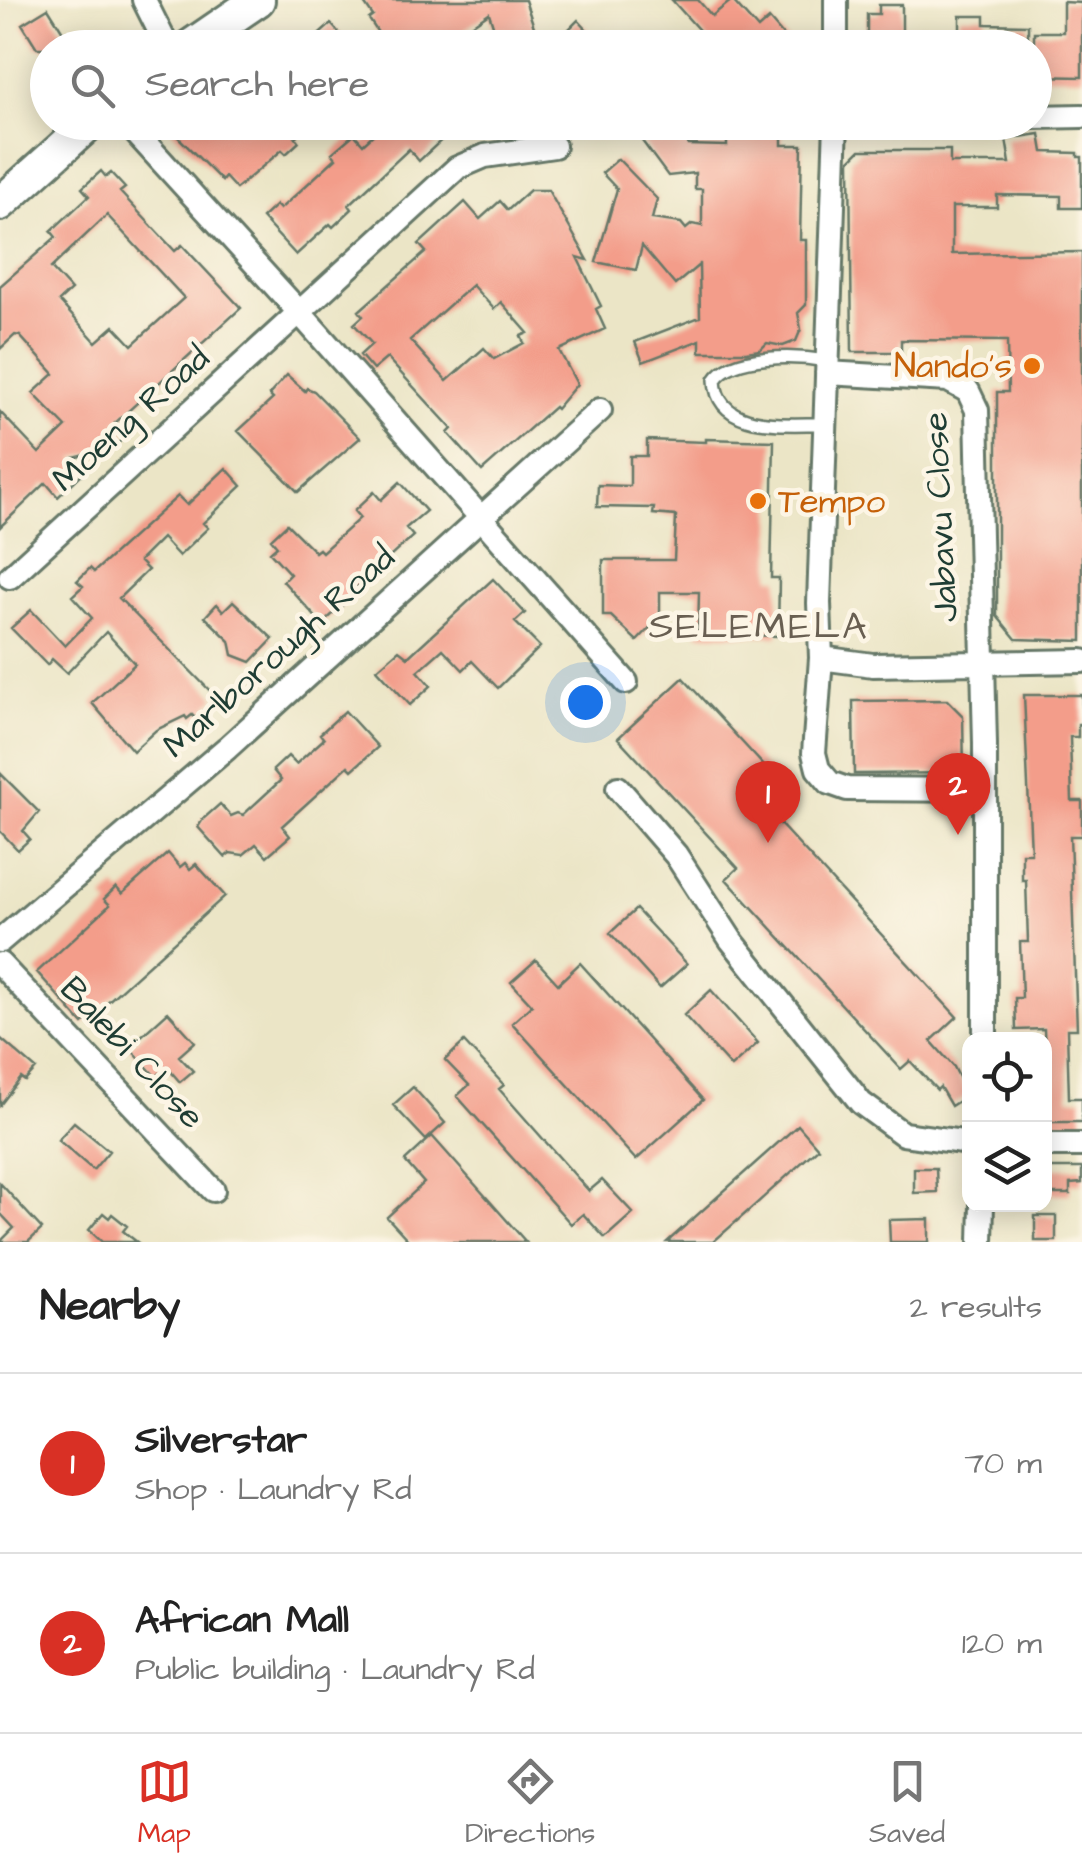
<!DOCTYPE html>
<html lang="en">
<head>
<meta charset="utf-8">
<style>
	body { margin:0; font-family:"Architects Daughter",sans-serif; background:#f2f2f2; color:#222 }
	.controls { position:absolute; right:30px; bottom:30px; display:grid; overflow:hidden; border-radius:20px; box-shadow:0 5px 25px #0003 }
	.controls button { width:90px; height:90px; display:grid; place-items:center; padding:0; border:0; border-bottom:2px solid #e0e0e0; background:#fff; color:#222; font:50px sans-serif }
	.you { position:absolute; left:585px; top:702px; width:35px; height:35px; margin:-25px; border:8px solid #fff; border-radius:50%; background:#1a73e8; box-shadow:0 0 0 15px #1a73e833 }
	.badge { display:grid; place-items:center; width:65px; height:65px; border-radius:50%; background:#d93025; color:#fff; font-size:32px; font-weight:700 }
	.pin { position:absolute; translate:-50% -82px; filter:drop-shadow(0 2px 5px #0008) }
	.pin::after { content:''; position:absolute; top:52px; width:35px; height:30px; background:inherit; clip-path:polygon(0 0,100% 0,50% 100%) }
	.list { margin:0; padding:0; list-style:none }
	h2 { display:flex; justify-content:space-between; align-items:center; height:130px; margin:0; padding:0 40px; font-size:42px }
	h2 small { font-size:32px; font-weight:400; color:#767676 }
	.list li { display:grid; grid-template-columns:65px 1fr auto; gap:30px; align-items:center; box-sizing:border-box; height:180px; padding:0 40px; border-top:2px solid #e0e0e0 }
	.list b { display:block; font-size:38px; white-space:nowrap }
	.list p { margin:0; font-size:32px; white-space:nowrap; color:#767676 }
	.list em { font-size:32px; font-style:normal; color:#767676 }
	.icon { flex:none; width:55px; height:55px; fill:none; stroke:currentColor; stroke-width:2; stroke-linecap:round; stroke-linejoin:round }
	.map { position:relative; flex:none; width:1082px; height:1242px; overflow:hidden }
	.search { position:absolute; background:#fff; box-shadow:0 5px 25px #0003; left:30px; right:30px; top:30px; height:110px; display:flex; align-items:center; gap:25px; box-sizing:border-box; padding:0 35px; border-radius:55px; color:#767676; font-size:38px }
	.sheet { height:490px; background:#fff }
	nav { display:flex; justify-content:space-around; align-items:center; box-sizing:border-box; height:140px; border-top:2px solid #e0e0e0; background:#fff; font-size:28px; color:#767676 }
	nav a { display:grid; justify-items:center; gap:5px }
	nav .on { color:#d93025 }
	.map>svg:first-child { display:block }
</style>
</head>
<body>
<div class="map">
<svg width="1082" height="1242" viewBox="0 0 1082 1242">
	<rect width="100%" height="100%" fill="#fcf5e5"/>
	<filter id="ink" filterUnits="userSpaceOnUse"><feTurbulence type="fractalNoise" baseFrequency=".01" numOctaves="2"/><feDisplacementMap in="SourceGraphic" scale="20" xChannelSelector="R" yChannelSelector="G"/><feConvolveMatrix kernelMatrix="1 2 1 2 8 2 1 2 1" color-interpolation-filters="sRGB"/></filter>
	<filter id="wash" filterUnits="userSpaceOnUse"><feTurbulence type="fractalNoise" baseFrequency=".0048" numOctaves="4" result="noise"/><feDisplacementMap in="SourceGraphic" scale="40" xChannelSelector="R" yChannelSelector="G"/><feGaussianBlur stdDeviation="2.25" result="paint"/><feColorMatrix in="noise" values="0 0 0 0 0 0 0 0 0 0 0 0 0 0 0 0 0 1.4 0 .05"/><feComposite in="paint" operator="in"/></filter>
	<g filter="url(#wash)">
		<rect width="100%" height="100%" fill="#ebe5c6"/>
		<g id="blocks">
			<!-- building -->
			<path fill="#f39d8a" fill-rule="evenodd" d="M362,0h163l16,48h-31l-6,-19 -9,3 -6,-19 -35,24 -2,-3 -6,4 -5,-6 -30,16h-23l-19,-29 4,-3z
				M672,0h26l14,16 20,-16 26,29 11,-10 25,29h-79z
				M1063,2l19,1v74l-48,-1v-44h29z
				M879,5h23v43h-35v-34h12z
				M48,8l25,40h-36l-15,-24z
				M960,16h25v8l43,1v23h-68z
				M578,20l26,28h-54z
				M331,24l22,24h-49z
				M163,122h148l-16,15 4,5 -13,12 -4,-4 -46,39 -11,-12 -3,4z
				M387,122h74l-42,39 -10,-12 -60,56 3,4 -19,18 -3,-3 -34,31 -34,-37 14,-13 4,4 20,-18 36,-33 -4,-5 22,-19 9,10z
				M628,122h59l1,23 39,1v-24h55v23h20l-2,95h6v65l-8,8 3,16 -5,12 -13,5 -16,-3 -7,7 -14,2h-46v-12l-57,22 -8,-20 65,-25 -1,-52 -24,20 -33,-39 -6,24 -40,-8 21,-73 -15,-16 16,-14 39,40 -5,20 29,4 5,6 6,-5 10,2v-37h-7v-16l-27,3z
				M1040,134l3,18 35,1v4h4v51h-21v-12l-64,-1v12h-45v47l130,-2v389l-66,-2 -19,-23v-224h11l-1,-51 -106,-1v12h-49l-2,-192 10,-10h90v13h60l-4,-24z
				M101,171l5,6 5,-4 14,15 -5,4 55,59 7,-6 59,63 -126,115 11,13 -13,12 -39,10 12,12 -28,27 -12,-14 -46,44v-115l39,41 27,-26 -33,-34 21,-19 -34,-38 -5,-1 -15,14v-63l56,-49 -5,-6 38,-35 -7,-8zM107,215l77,83 -52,47 -18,-19 -18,16 -37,-41 12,-11 -20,-22z
				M530,190h18l40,70 -11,-3 24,49 -5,3 9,20 -46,21 18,34 -21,25 -2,-2 -72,64 -34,-38 4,-4 -65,-71 -14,12 -13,-15 12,-11 -18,-20 9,-8 -4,-5 67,-59 -7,-8 46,-42 15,17 20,-18 8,9zM472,285l22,24 7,-7 27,31 -7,3 3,7 -30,16 -10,-11 -37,33 -37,-41z
				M287,375l18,16 2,-3 7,3 46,47 -62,54 -60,-61 35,-32 -4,-4z
				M706,439l68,2 -3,137h8l-1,58 -80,-2 1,-42h-39v25l-23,24 -26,-25h-8v-56h71l2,-44 -23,-2 1,-6 -57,-1 1,-22 32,1v-30h17v-16l59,2z
				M226,468l16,18 -39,37 5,5 -29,28 -17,-18 -23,23 9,9 -29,28 97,99 -20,22 -4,-4 -5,4 -2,-3 -29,14 -23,21 -41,-48 43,-39 -29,-32 -39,41 -15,-14 -5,6 -36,-37 20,-18 34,36 27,-28 -20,-22 11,-10 -6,-5 13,-13 4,4 84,-76 9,9z
				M400,482l26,29 -20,17 7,8 -58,53 2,3 -35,32 -39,-43 7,-7 -20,-22 7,-6 -6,-7 16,-15 28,28 4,-3 3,3 38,-34 -6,-7 20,-19 7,8z
				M493,579l32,34 -10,9 25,25 -42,41 -26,-27 -9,9 -20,-21 -25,22 13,15 -21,19 -33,-36 22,-19 9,7z
				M233,601l40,38 -22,23 -18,-7 -3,-14 -25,-24 12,-13 6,7z
				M683,678l95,103 -20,19 199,217 -26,24 23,26 14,28 -17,11 -11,-19 -3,3 -27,-29 -9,8 -175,-190 12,-11 -120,-130z
				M1024,695h58v29h-4v13h-8l2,64h10v35h-12l7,193h-10l2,69h13v24h-34l-4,-93 -28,1 -1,-32h7l-2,-56h8l-2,-62h-4v-27h9z
				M947,700l16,16 1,57 -110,1 -1,-73z
				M345,711l33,36 -26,23 -4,-4 -66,60 8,10 -23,20 -11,-12 -13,11 -13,-2 -5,4 -27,-30 5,-8 17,-15 11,12 7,-3 5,2 38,-35 -8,-10 15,-14 8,8 28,-25 -4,-5z
				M0,773l39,39 -16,19 7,8 -12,11 -18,-19z
				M168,853l12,14 5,-4 5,6 6,-5 29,32 -142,128 -46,-52 73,-67 -6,-6 12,-12 6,7z
				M636,909l51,55 -27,24 -50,-55z
				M536,960l22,24 22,-21 123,137 -67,60 -124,-137 20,-18 -21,-23z
				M711,990l47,53 -27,24 -47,-52z
				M168,1012l27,30 -16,14 14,15 -13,11 -13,-15 -11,10 -27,-30z
				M0,1038l36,31 -11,12 -4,-3 -21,27z
				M464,1042l40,43 -5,4 90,102 13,-11 31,33 -28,25 -22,-24 -12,10 -114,-128 12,-11 -24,-25z
				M413,1087l32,36 -19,17 -33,-35z
				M74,1122l35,29 -16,19 -35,-30z
				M798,1125l20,23 -73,66 -32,28h-46z
				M432,1136l94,106h-116l-23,-25 37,-34 -19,-22z
				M914,1168h22l1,24 -23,1z
				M1047,1168h35v15l-12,1v10h-22z
				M0,1183l42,46 -14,13h-28l14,-14 -14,-15z
				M103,1213l6,5 3,-4 15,12 -4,5 14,11h-35l-13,-12z
				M1035,1216h21v25h-21z
				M929,1219v23h-39l-1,-22z"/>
		</g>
	</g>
	<g filter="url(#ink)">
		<use href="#blocks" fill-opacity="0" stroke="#667867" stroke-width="2.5"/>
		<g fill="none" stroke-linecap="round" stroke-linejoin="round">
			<defs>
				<path id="lane" d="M825,424c-37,-1 -108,9 -110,-44 17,-27 83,-24 112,-19"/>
				<path id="street" d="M144,0l24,48
					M836,0v48
					M1034,117l48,-1
					M126,122l173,190 327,370
					M836,122l-17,481 2,55 -7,95 4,16 12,14 17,6 137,1
					M827,373l121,7 20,11 9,19 8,334v296
					M10,577l447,-409 28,-12 69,-10
					M821,658l52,7 209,-4
					M618,788l58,67 55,85 130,163 42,31 67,9
					M0,941l227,-193 373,-338
					M0,964l213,226
					M1044,1145h38
					M981,1242l1,-38"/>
				<path id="secondary" d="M188,48l70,-48
					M0,204l91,-82"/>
			</defs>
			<!-- lane casing -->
			<use href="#lane" stroke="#667867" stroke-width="16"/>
			<!-- street casing -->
			<use href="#street" stroke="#667867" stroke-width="28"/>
			<!-- secondary casing -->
			<use href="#secondary" stroke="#667867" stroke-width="38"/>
			<!-- lane -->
			<use href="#lane" stroke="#fff" stroke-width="11"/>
			<!-- street -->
			<use href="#street" stroke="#fff" stroke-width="22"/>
			<!-- secondary -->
			<use href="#secondary" stroke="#fff" stroke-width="32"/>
		</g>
	</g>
	<!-- markers -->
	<g fill="#e8710a" stroke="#fcf5e5" stroke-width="4">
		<circle cx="1032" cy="366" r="10"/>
		<circle cx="758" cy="501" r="10"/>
	</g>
	<g text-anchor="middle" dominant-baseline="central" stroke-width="9" stroke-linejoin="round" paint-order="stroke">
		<!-- food labels -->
		<g font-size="35" fill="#c56008" stroke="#fcf5e5" text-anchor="end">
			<text x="1012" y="366">Nando's</text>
			<text x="778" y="501" text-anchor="start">Tempo</text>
		</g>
		<!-- street labels -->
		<g font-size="35" fill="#1f3d34" stroke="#fcf5e5">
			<text transform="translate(131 419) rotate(-42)">Moeng Road</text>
			<text transform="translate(941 517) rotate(-93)">Jabavu Close</text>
			<text transform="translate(279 652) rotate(-42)">Marlborough Road</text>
			<text transform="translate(132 1053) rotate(47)">Balebi Close</text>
		</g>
		<!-- neighbourhood labels -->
		<g font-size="38" letter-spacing="2.5" fill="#695f52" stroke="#fcf5e5">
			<text x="759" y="627">SELEMELA</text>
		</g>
	</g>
</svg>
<div class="controls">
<button><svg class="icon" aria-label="locate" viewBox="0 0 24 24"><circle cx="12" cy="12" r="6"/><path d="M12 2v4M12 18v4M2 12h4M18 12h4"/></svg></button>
<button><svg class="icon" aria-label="layers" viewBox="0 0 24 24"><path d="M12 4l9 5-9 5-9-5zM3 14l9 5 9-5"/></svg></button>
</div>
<div class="you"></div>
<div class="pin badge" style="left:768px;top:843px">1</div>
<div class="pin badge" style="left:958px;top:835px">2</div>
<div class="search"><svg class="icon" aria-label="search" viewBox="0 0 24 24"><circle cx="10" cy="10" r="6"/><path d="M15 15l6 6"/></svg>Search here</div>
</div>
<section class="sheet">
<h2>Nearby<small>2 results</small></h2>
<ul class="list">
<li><span class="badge">1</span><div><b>Silverstar</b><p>Shop · Laundry Rd</p></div><em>70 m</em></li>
<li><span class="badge">2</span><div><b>African Mall</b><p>Public building · Laundry Rd</p></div><em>120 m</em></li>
</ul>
</section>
<nav>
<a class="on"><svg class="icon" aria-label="map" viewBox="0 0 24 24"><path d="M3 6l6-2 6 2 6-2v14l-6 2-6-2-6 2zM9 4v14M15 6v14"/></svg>Map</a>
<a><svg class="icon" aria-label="directions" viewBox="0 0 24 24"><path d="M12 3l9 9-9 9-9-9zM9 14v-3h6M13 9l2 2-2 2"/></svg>Directions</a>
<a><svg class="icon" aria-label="saved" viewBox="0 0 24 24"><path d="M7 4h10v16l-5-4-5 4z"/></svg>Saved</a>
</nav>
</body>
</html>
